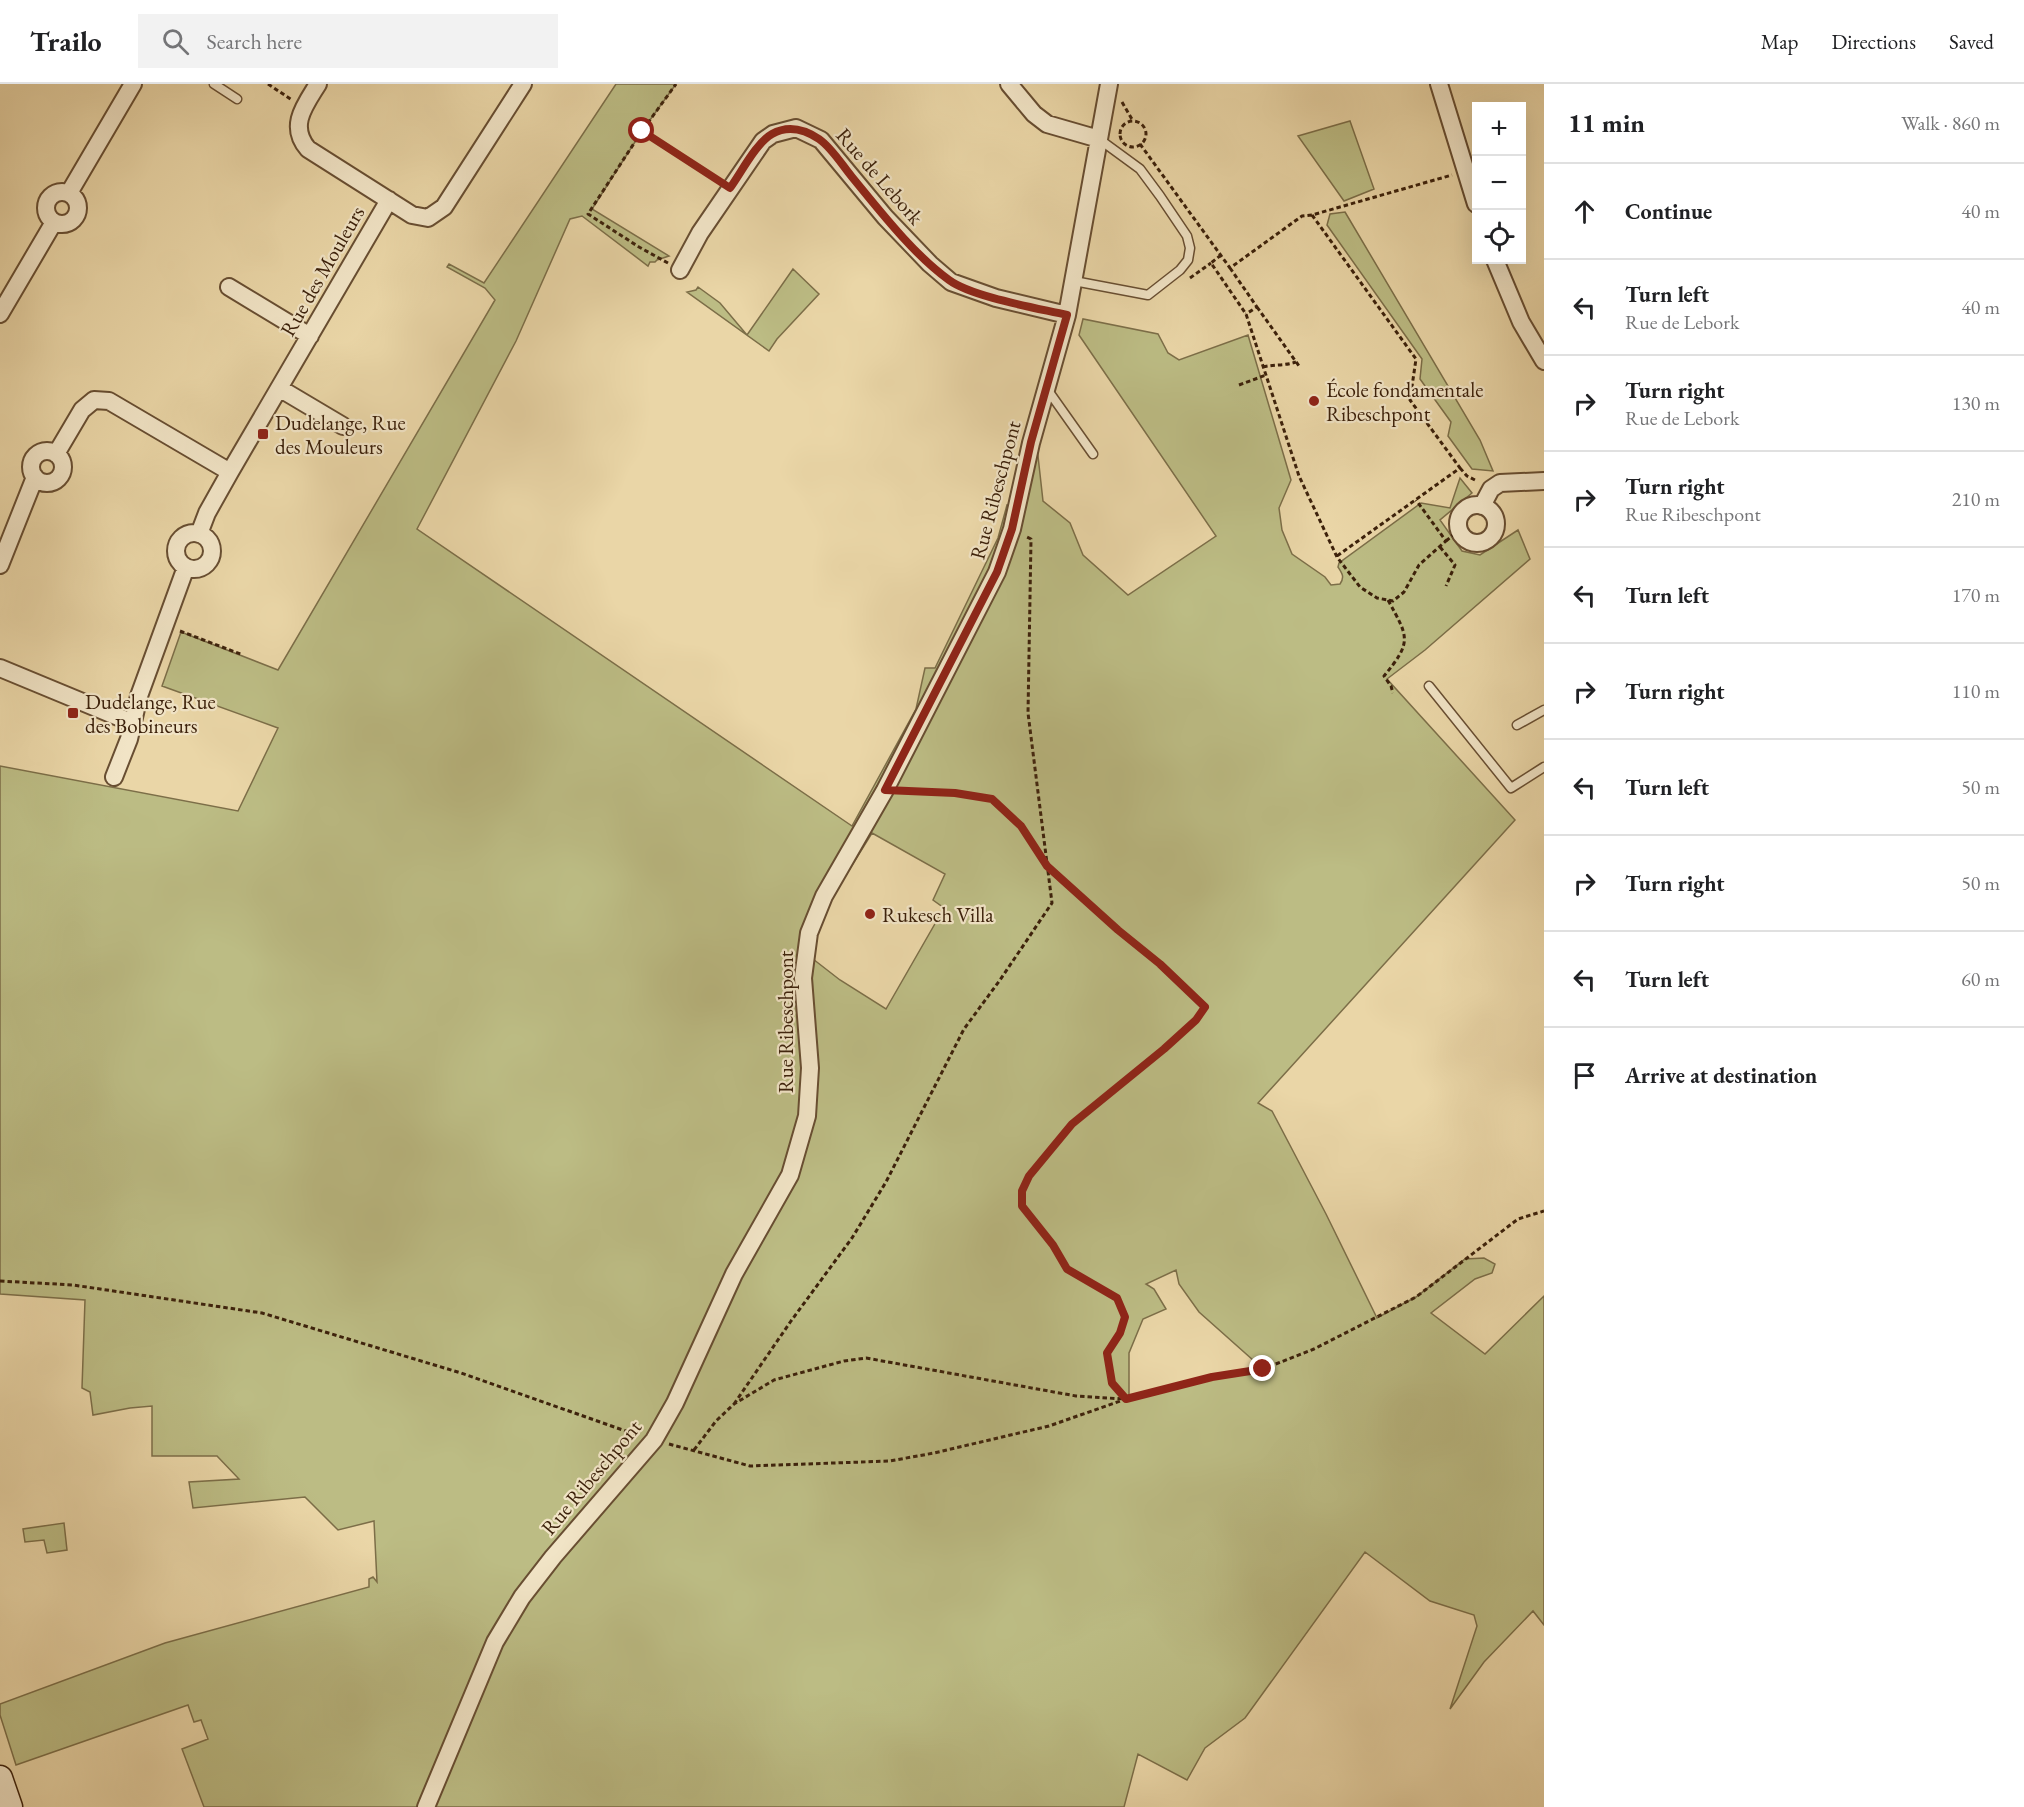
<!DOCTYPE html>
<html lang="en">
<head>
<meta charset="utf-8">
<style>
	body { margin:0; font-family:"EB Garamond",serif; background:#f2f2f2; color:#202124 }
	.controls { position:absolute; right:18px; top:18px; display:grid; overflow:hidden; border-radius:0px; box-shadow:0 6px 24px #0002 }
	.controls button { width:54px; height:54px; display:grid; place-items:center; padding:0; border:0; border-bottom:2px solid #e0e0e0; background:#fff; color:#202124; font:30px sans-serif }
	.stop { position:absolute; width:18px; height:18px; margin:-14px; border:4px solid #8f2418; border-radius:50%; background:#fff }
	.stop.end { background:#8f2418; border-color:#fff; box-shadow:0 2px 6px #0008 }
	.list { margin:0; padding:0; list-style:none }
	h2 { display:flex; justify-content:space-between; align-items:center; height:78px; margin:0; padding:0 24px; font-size:26px }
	h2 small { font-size:20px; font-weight:400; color:#757577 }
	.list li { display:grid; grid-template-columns:39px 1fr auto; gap:18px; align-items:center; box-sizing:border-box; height:96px; padding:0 24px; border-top:2px solid #e0e0e0 }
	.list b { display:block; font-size:22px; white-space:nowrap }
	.list p { margin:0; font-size:20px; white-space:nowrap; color:#757577 }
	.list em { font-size:20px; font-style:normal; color:#757577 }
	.icon { flex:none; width:33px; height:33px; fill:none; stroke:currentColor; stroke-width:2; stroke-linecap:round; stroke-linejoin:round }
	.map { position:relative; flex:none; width:1544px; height:1723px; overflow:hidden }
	header { display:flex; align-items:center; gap:36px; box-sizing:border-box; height:84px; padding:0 30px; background:#fff; border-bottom:2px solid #e0e0e0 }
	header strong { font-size:28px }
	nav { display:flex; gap:33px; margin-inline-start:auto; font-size:21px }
	.search { width:420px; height:54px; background:#f2f2f2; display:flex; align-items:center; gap:15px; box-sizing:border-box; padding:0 21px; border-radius:0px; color:#757577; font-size:22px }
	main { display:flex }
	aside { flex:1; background:#fff }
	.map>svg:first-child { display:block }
</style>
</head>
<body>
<header>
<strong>Trailo</strong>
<div class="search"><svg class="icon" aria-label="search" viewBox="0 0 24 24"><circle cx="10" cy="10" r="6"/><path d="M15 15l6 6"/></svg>Search here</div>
<nav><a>Map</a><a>Directions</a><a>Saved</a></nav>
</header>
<main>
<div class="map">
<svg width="1544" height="1723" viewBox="0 0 1544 1723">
	<rect width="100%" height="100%" fill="#ead6a7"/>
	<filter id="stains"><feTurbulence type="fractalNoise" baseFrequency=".00333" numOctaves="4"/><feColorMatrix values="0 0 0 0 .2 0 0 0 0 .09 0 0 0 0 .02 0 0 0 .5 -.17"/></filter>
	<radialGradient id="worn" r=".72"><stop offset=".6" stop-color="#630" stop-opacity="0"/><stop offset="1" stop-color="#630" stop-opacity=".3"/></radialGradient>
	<!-- green -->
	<path fill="#bcbc84" stroke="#7c6e48" stroke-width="1.5" fill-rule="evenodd" d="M616,0h60l-34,47 -50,78 77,47 -12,4 -2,2h-5l-2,4 -66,-50 -12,3 -54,122 -99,188 435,297 64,-117 9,-41h10l63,-130 9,-33 16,4 14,-62 6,54 27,22 13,32 45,40 88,-59 -137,-201 4,-16 75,15 10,19 11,7 69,-25 43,145 -12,28 3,22 10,24 33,23 6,8 9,-1c5,-7 2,-11 -2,-17l1,-4 82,-60 29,5 10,-30 12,15 -32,27 22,31 18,4 38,-25 12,29 -105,91 -38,29 128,141 -257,283 14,8 54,103 51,104 39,-21 49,-38 19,-1 11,6 -3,9 -17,6 -44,34 54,41 59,-58v329l-11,-14 -49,51 -34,47 27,-83 -3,-11 -44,-14 -65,-49 -120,166 -40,30 -18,32 -49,-26 -14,53h-698c31,-69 57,-143 98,-207 35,-54 89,-104 133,-151l10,-16 -20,5 -94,106 -42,58 -89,205h-218l-22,-58 26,-10 -7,-19 -7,2 -6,-17 -172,60 -16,-50v-11l165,-61 204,-56v-8l4,-2 4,5 -3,-61 -36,9 -33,-33 -112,11 -4,-26 50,-3 -22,-23h-65v-50l-22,2 -37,7 -3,-23 -8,-4 3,-88 -85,-6v-528l238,45 40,-83 -116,-42 19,-54 97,38 217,-370 -10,-12 -38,-21 2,-3 35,19zM872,749l73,41 -12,26 11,8 -58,101 -46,-29 -27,-21 3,-24 15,-36zM1176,1186l3,14 20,28 64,57 -51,8 -59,18 -26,4 2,-5v-41l14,-34 23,-10 -12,-20 -8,-5z
		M1350,37l24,68 -30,12 -46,-65z
		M1345,128l135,228 13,31 -21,-2 -24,-33 3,-14 -31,-43 2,-20 -95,-134 3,-11z
		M793,185l26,25 -42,45 -8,12 -82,-59 9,-2 2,-3 22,16 27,32z
		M64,1439l3,27 -20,3 -3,-13 -19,2 -2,-13z"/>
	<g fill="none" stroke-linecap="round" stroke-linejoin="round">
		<defs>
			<path id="lane" d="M214,0l23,15
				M1074,197l74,14 32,-25 8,-10 2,-12 -3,-12 -27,-40 -20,-27 -41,-30
				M1047,305l46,65
				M1429,602l82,102 33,-21
				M1517,641l27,-15"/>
			<path id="street" d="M318,0c-13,21 -30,42 -10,65l104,66 16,3 16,-11 79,-123
				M1009,0l25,30 13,10 52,15
				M1439,0l37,120
				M46 124a16 16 0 1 1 32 0a16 16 0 1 1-32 0Z
				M69,109l64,-109
				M1495,176l26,62 23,39
				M680,186l20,-37 63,-92 10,-7 23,-6 25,12 64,77 45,47 21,18 45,16 71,17
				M229,203l81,49
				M0,230l54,-92
				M279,304l64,38
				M31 383a16 16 0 1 1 32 0a16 16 0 1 1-32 0Z
				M56,370l26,-44 12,-10 15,1 121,71
				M1458 440a19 19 0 1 1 38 0a19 19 0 1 1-38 0Z
				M1482,422l9,-17 9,-6 44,-2
				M176 467a18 18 0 1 1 36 0a18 18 0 1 1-36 0Z
				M199,450l8,-21 23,-41 159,-272
				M0,481l35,-88
				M0,584l133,55
				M114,693l15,-38 10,-43 47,-129
				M426,1723l69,-165 27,-45 31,-40 101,-117 21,-37 59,-129 56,-99 17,-59 3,-48 -7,-90 6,-45 15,-37 61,-106 112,-218 15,-43 19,-86 36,-128 42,-231"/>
			<path id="secondary" d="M0,1694l10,29"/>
		</defs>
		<!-- lane casing -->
		<use href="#lane" stroke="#684e32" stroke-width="11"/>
		<!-- street casing -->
		<use href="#street" stroke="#684e32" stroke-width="20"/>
		<!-- secondary casing -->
		<use href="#secondary" stroke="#3c210b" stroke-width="27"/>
		<!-- path -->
		<path stroke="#3c210b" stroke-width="3" stroke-dasharray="4.5 3" stroke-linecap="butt" d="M268,0l24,16
			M1122,18l11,19
			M1120 50a13 13 0 1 1 26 0a13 13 0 1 1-26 0Z
			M642,47l77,50
			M1140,60l90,124 72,-52 10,-1 140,-40
			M1312,131l104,144 -6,41 50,68 -123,88
			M1221,171l-10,8 35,51 53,162 38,81 23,30 17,11 16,3 11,-9 15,-27 27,-24 -30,-41
			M668,179l-29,-16 -51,-33 54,-83 34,-47
			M1230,184l27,39 -11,7
			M1190,194l21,-15
			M1257,223l42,59
			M1263,283c12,-3 21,-1 33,-5
			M1239,301l27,-10
			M1460,384l7,8 10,5
			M1446,457l13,-11
			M1440,463l15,18 -9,21
			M1388,516c20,37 25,41 -4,76l7,10 2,7
			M180,547l63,24
			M903,707l52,2 37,6 29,27 26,40 71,64 42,34 45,43 -9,13 -32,29 -92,75 -43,52 -7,15v15l31,39 14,24 50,29 8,19 -5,16 -13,20 5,30 14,16
			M0,1197l73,4 189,28 199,60 176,62
			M734,1320l57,-83 61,-83 34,-56 78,-153 36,-49 52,-77 -24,-190 3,-174 -6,-3
			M669,1360l81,22 140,-5 44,-8 115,-27 77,-27 86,-22 51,-8 51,-20 102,-52 102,-78 26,-8
			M694,1366l22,-29 18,-17 40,-24 70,-19 22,-3 210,38 48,3"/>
		<!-- lane -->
		<use href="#lane" stroke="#f1e4c6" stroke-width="8"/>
		<!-- street -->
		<use href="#street" stroke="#f1e4c6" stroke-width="16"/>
		<!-- secondary -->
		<use href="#secondary" stroke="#f1e4c6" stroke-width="24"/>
	</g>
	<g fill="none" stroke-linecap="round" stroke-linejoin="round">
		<!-- route -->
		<path stroke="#8f2418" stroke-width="8" d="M642,47l88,57c11,-15 26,-45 42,-54 16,-9 32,-5 47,5 13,9 23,26 33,38 28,34 61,77 97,103 23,17 88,28 118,35l-36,127 -19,87 -15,43 -112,218 70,3 37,6 29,27 26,40 71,64 42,34 45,43 -9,13 -32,29 -92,75 -43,52 -7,15v15l31,39 14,24 50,29 8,19 -5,16 -13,20 5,30 14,16 86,-22 51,-8"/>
	</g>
	<!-- markers -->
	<g fill="#8f2418" stroke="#f1e4c6" stroke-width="2">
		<circle cx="1314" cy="317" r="6"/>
		<rect x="257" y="344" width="12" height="12" rx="3"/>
		<rect x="67" y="623" width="12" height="12" rx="3"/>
		<circle cx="870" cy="830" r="6"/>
	</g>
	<g text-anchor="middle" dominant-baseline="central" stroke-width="4.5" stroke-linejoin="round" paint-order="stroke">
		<!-- street labels -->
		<g font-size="21" fill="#3c210b" stroke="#f1e4c6">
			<text transform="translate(880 92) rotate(49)">Rue de Lebork</text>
			<text transform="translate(322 187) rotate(-60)">Rue des Mouleurs</text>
			<text transform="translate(995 406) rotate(-75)">Rue Ribeschpont</text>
			<text transform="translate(785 938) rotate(-90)">Rue Ribeschpont</text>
			<text transform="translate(591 1393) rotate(-50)">Rue Ribeschpont</text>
		</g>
		<!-- poi labels -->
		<g font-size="21" fill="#3c210b" stroke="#f1e4c6" text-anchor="start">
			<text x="1326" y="305">École fondamentale<tspan x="1326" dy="24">Ribeschpont</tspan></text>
			<text x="275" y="338">Dudelange, Rue<tspan x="275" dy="24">des Mouleurs</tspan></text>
			<text x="85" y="617">Dudelange, Rue<tspan x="85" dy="24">des Bobineurs</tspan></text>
			<text x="882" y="830">Rukesch Villa</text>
		</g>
	</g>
	<rect width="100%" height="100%" filter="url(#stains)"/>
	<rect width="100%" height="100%" fill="url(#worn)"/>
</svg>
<div class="controls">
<button>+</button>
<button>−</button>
<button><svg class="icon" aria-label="locate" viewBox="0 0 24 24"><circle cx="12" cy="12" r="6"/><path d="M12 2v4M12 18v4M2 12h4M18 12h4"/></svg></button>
</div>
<div class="stop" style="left:642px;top:47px"></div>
<div class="stop end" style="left:1263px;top:1285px"></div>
</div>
<aside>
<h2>11 min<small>Walk · 860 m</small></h2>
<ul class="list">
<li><svg class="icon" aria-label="ahead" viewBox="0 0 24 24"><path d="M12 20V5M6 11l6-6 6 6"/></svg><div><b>Continue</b></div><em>40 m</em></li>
<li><svg class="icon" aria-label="left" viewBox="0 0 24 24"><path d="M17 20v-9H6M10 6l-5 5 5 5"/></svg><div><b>Turn left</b><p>Rue de Lebork</p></div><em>40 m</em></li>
<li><svg class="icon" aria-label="right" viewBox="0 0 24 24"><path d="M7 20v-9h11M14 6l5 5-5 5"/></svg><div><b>Turn right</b><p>Rue de Lebork</p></div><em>130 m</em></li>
<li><svg class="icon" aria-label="right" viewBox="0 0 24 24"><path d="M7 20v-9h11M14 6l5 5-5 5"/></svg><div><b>Turn right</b><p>Rue Ribeschpont</p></div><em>210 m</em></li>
<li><svg class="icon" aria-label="left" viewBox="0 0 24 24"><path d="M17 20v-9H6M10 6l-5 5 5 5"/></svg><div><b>Turn left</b></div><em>170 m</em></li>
<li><svg class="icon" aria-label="right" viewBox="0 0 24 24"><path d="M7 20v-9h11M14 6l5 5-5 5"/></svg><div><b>Turn right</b></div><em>110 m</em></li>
<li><svg class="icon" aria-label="left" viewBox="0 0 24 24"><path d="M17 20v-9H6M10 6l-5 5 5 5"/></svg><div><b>Turn left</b></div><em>50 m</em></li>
<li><svg class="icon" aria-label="right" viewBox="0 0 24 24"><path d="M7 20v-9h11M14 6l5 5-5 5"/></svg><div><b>Turn right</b></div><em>50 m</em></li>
<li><svg class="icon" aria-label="left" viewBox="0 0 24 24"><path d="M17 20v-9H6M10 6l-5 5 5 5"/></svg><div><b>Turn left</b></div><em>60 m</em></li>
<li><svg class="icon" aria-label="arrive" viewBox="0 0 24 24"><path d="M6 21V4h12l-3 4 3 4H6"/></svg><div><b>Arrive at destination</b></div></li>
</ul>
</aside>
</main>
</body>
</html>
